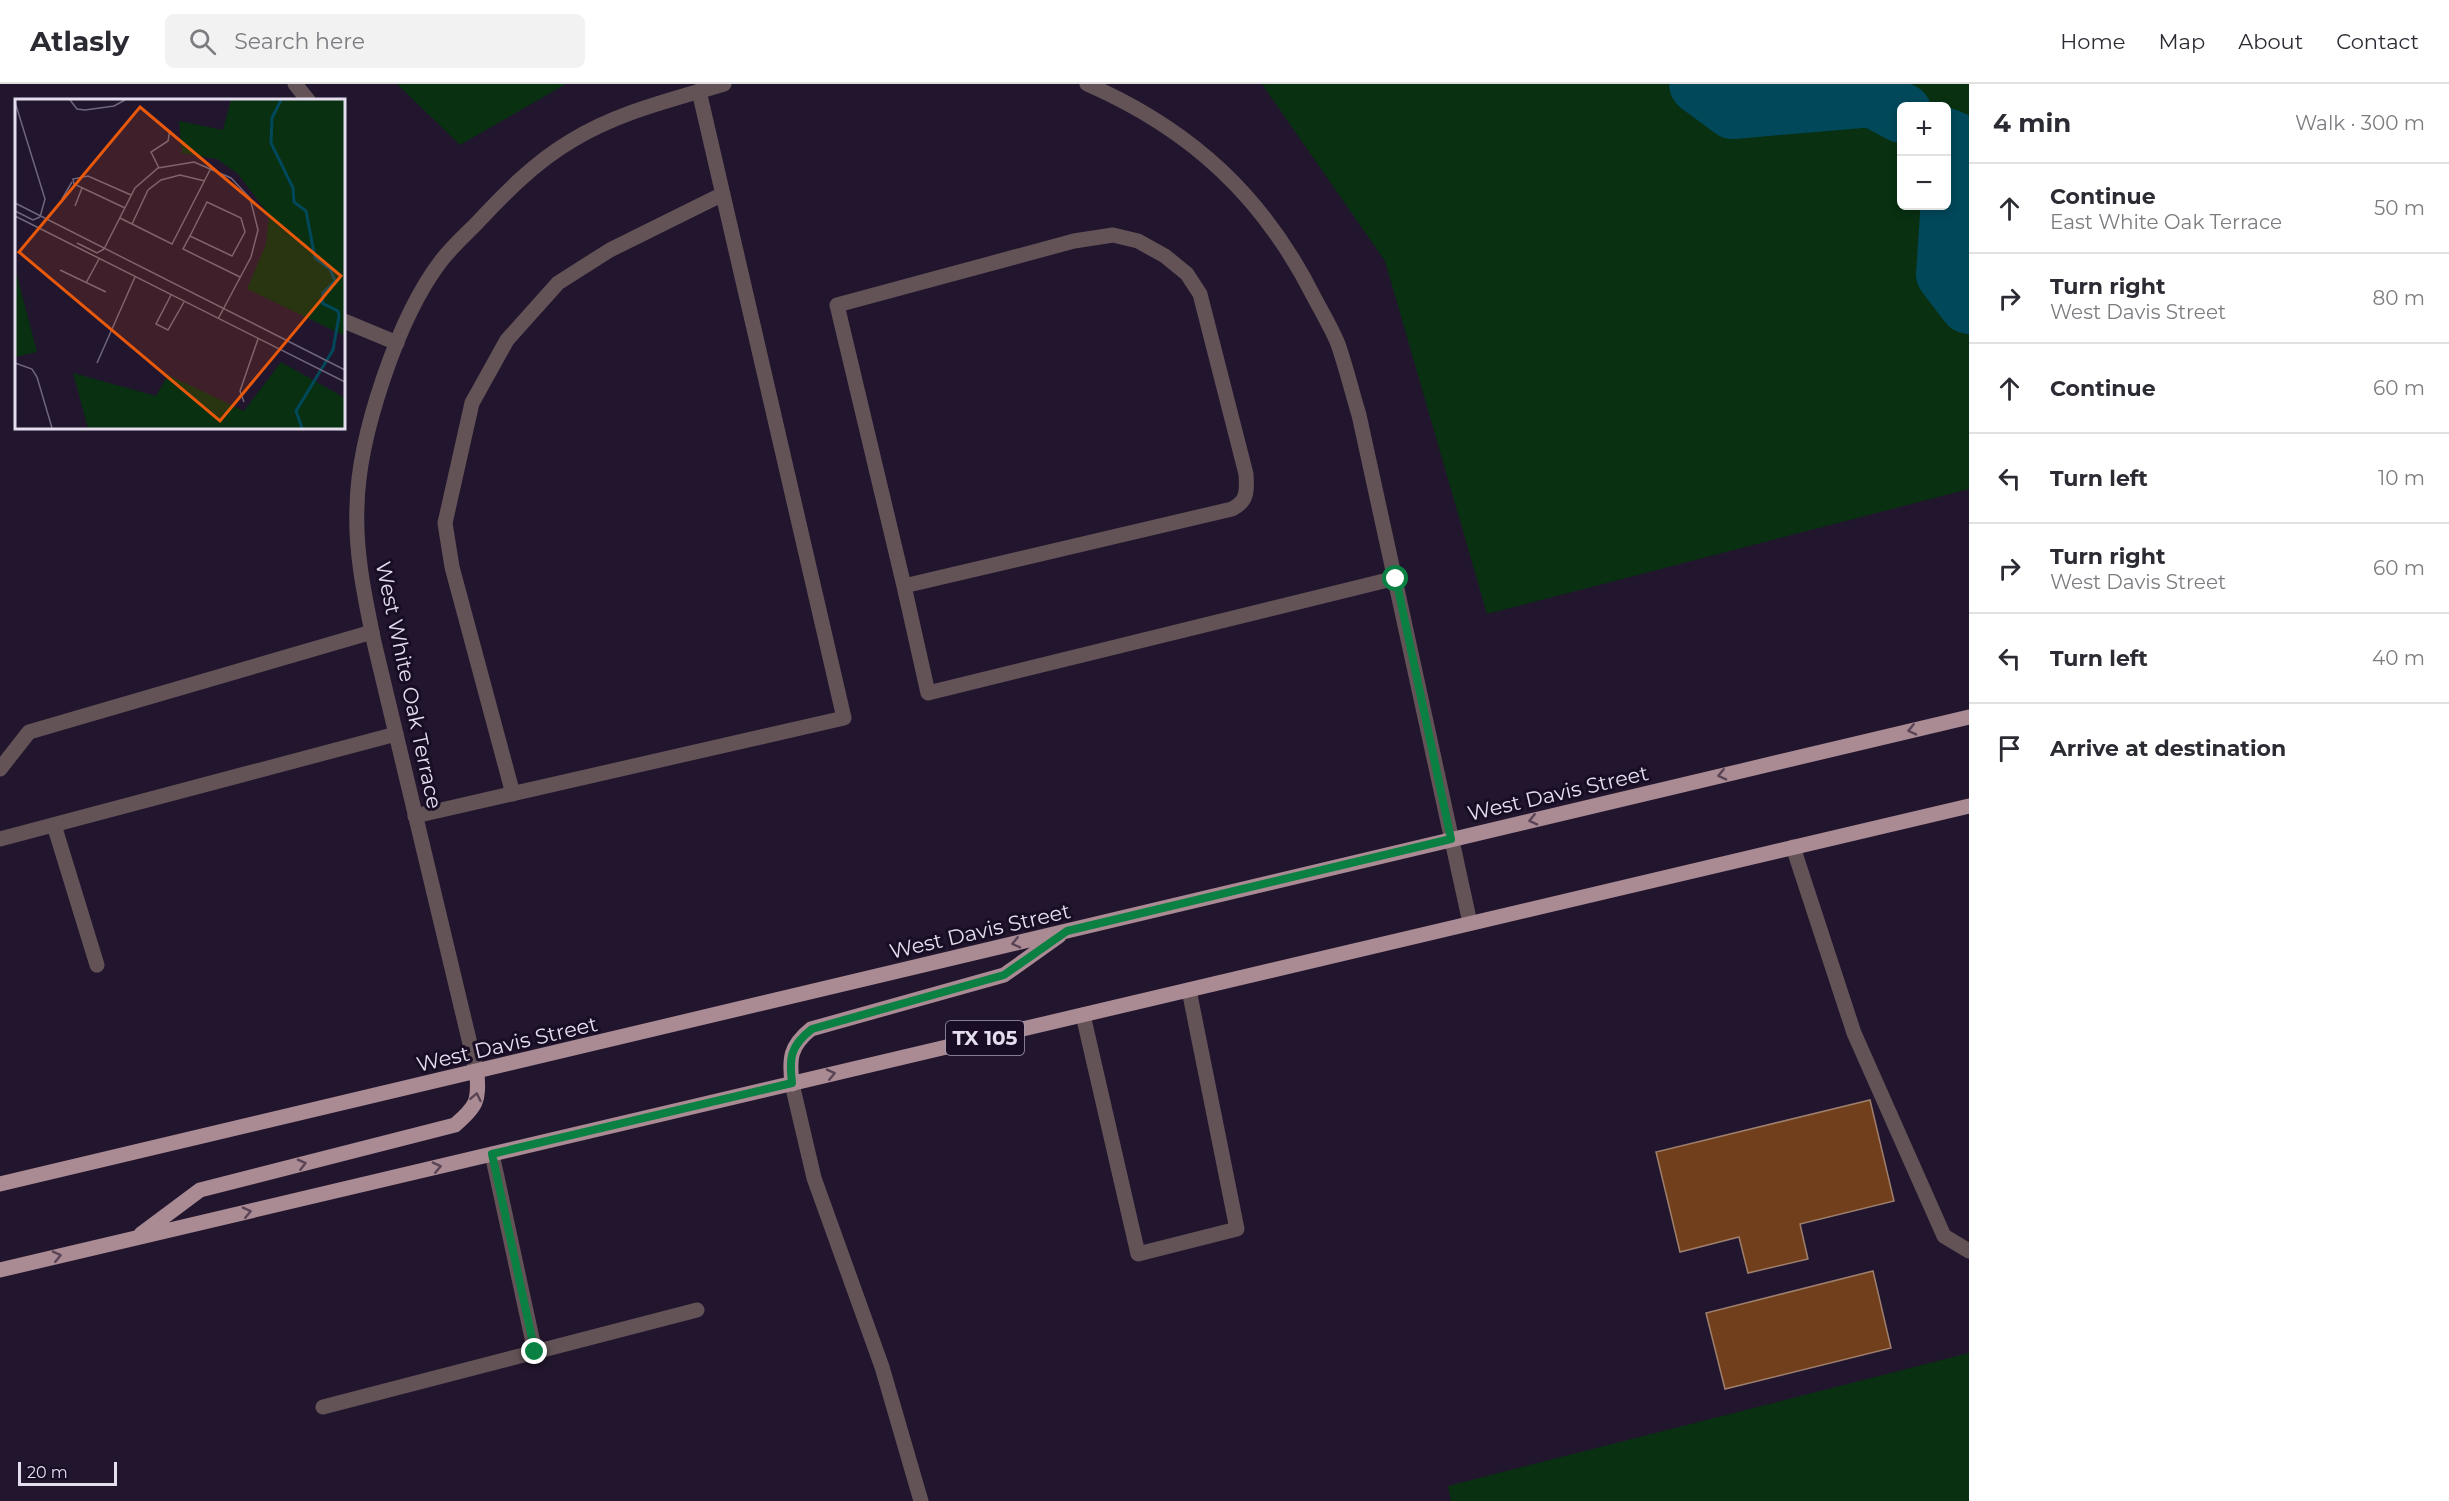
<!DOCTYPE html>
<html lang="en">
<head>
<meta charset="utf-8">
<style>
	body { margin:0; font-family:Montserrat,sans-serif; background:#f2f2f3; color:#2b2b33 }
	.controls { position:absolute; right:18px; top:18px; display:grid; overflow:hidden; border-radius:9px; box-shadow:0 3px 9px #0003 }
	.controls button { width:54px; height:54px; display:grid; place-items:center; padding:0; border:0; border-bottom:2px solid #e1e1e2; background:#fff; color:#2b2b33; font:30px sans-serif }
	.scale { position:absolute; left:18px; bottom:15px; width:99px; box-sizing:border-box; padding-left:6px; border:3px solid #e5deef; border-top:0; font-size:16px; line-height:21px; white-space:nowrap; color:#e5deef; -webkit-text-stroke:4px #180d24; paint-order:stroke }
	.stop { position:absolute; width:18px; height:18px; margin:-14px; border:4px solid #0b8043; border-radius:50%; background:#fff }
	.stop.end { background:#0b8043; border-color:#fff; box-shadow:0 2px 6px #0008 }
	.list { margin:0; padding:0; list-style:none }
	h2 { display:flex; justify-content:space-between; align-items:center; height:78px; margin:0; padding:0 24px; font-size:26px }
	h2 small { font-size:20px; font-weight:400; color:#7c7c81 }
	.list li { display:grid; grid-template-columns:39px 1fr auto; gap:18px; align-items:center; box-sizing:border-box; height:90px; padding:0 24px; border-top:2px solid #e1e1e2 }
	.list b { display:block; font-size:22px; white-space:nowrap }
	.list p { margin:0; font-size:20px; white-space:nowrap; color:#7c7c81 }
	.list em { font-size:20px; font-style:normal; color:#7c7c81 }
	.icon { flex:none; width:33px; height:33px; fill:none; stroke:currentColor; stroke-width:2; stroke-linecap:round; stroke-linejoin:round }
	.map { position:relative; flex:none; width:1969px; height:1417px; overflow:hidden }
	header { display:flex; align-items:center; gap:36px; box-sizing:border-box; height:84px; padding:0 30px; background:#fff; border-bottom:2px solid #e1e1e2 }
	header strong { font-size:28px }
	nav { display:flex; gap:33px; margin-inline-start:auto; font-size:21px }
	.search { width:420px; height:54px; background:#f2f2f3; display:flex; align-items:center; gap:15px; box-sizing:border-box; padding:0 21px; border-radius:9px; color:#7c7c81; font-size:22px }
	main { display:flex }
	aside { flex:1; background:#fff }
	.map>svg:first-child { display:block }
</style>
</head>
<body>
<header>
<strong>Atlasly</strong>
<div class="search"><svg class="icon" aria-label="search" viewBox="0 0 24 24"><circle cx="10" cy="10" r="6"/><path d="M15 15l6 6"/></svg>Search here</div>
<nav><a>Home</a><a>Map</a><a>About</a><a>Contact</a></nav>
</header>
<main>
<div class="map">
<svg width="1969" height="1417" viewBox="0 0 1969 1417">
	<rect width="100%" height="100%" fill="#22162e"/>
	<!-- green -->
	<path fill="#083011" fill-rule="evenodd" d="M397,0h169l-106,61z
		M1262,0h707v405l-482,125 -102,-353zM1946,22v100h-44v-100z
		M1969,1269v148h-518l-3,-15z"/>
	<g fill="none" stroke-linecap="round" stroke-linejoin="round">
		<!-- river -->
		<path stroke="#01485b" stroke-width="60" d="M1699,0l34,25 139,-12 30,16
			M1946,54l9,4 -9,132 23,30"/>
	</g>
	<!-- building -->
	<path fill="#713f1b" stroke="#9e7f6d" stroke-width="1.5" d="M1870,1016l24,101 -94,23 8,35 -60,14 -9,-36 -59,15 -24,-100z
		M1873,1187l18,77 -166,41 -19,-76z"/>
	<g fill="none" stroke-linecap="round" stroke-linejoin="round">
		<!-- lane -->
		<path stroke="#635357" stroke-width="15" d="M295,0l13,16
			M344,237l53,22
			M904,502l-67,-281 237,-64 39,-6 25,6 27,15 22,18 13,20 46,180c1,16 2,27 -14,35l-328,77 24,107 468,-115
			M0,685l29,-37 343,-100
			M513,710l-61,-227 -7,-44 27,-120 35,-63 51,-57 52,-33 113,-56
			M415,732l429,-98 -145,-627
			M54,741l43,140
			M0,755l396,-105
			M1793,763l61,186 90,203 25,15
			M1083,931l55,239 99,-25 -48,-239
			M792,1000l22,94 68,189 39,134
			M492,1070l43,198
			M323,1323l374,-97"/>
		<!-- street -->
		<path stroke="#635357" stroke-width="15" d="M1087,0c105,46 177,113 228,215 8,15 17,30 23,45 8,23 14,48 21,71l111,508
			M477,989l-103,-431c-9,-44 -19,-89 -17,-135 1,-70 41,-190 84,-246 10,-13 23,-25 35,-37 29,-31 58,-61 95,-83 47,-29 100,-41 153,-57"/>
		<!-- primary -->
		<path stroke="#aa8a93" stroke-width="15" d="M792,1000c-3,-26 -2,-38 19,-55l193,-54 55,-39
			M0,1100l1969,-467
			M141,1150l59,-44 255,-65c22,-19 24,-24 22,-52
			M0,1186l1969,-464"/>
	</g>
	<!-- one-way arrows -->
	<defs><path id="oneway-chevron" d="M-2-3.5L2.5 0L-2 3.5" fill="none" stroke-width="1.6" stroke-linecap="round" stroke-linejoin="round" transform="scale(1.5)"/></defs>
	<g stroke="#5a4556">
		<use href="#oneway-chevron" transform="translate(1912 646) rotate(167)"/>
		<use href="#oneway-chevron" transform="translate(1722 691) rotate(167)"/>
		<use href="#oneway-chevron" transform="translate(1533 736) rotate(167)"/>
		<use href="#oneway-chevron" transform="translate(1016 859) rotate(167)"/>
		<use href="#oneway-chevron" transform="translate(831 990) rotate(-13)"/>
		<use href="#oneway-chevron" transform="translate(476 1013) rotate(-78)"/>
		<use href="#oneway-chevron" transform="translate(302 1080) rotate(-14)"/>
		<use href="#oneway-chevron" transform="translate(437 1083) rotate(-13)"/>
		<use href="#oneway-chevron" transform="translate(247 1128) rotate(-13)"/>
		<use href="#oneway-chevron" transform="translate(57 1172) rotate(-13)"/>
	</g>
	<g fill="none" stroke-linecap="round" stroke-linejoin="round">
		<!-- route -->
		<path stroke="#0b8043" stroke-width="8" d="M535,1268l-43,-198 300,-71c-3,-25 -2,-37 20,-54l192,-54 63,-44 384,-92 -55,-260"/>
	</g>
	<g text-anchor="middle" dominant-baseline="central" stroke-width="6" stroke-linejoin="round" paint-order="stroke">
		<!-- shield labels -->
		<rect fill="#180d24" stroke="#a89fb2" stroke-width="1.5" x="946" y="937" width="78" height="34" rx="4.5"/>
		<g font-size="20" font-weight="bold" fill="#e5deef">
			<text x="985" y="954">TX 105</text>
		</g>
		<!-- street labels -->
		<g font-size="21" fill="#e5deef" stroke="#180d24">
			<text transform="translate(409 601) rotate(78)">West White Oak Terrace</text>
			<text transform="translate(1558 709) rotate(-13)">West Davis Street</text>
			<text transform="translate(980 847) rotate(-13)">West Davis Street</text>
			<text transform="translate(507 960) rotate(-13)">West Davis Street</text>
		</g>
	</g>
	<!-- overview -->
	<g transform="translate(15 15)">
		<rect width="330" height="330" fill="#22162e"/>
		<path d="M216,1h114v236l-98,-47 19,-45 3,-29 -31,-41 -21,-15 -35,-6 -3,-32 44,9zM0,169l22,84 -22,5zM266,263l64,36v30h-257l-15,-55 83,23 12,-21 76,36z" fill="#083011"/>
		<path fill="none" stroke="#01485b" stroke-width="3" d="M266,1l-9,18 -1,25 22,45 1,14 12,9 9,47 15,11 5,12 -12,12 -1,10 16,8 1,5 -6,34 -37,61 6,17"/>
		<path fill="none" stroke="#70667b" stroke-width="1.5" d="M55,1l7,9 8,1 29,-4 11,-6M0,3l30,97 -5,18M144,69l-8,-16 17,-11 2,-11M47,100l10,-17M0,104l330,167M60,107l7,-18M110,109l-51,-24 -1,-5 15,-3 43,19M0,112l18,9 7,-3M0,117l330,166M105,119l52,26 39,-76M117,125l16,-34 13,-10 19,-5 25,6M175,137l17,-34 34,16 4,14 -13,24 -42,-20 -7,13 57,28M62,144l20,10 7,-4M89,150l31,-61 23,-20 36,-6 37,16 19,20 8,32 -7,27 -33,62M45,171l46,22M71,184l13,-24M156,196l-15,29 12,6 16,-28M0,264l17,6 5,8 15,51M82,264l38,-86M229,303l-4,-11 18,-52"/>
		<path fill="#e8590c" fill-opacity="0.15" stroke="#e8590c" stroke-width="3" d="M125,8l201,169 -121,145 -201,-169z"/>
		<rect width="330" height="330" fill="none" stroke="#e5deef" stroke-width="3"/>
	</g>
</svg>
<div class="controls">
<button>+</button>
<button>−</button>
</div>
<div class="scale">20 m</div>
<div class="stop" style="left:1396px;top:495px"></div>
<div class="stop end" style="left:535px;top:1268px"></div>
</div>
<aside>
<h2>4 min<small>Walk · 300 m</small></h2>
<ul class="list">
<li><svg class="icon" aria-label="ahead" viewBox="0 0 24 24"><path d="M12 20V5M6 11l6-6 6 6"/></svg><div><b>Continue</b><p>East White Oak Terrace</p></div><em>50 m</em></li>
<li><svg class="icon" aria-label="right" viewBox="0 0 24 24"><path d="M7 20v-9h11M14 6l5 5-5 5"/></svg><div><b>Turn right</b><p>West Davis Street</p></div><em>80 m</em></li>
<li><svg class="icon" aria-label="ahead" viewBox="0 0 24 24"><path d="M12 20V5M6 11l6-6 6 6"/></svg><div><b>Continue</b></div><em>60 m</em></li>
<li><svg class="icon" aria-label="left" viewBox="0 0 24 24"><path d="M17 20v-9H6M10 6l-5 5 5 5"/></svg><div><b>Turn left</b></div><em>10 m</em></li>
<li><svg class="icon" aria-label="right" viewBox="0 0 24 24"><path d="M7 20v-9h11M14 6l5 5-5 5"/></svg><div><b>Turn right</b><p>West Davis Street</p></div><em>60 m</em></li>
<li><svg class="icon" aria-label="left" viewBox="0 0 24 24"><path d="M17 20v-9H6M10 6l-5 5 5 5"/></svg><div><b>Turn left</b></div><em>40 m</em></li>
<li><svg class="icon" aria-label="arrive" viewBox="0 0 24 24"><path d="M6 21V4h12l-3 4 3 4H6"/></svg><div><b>Arrive at destination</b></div></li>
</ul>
</aside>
</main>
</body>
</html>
